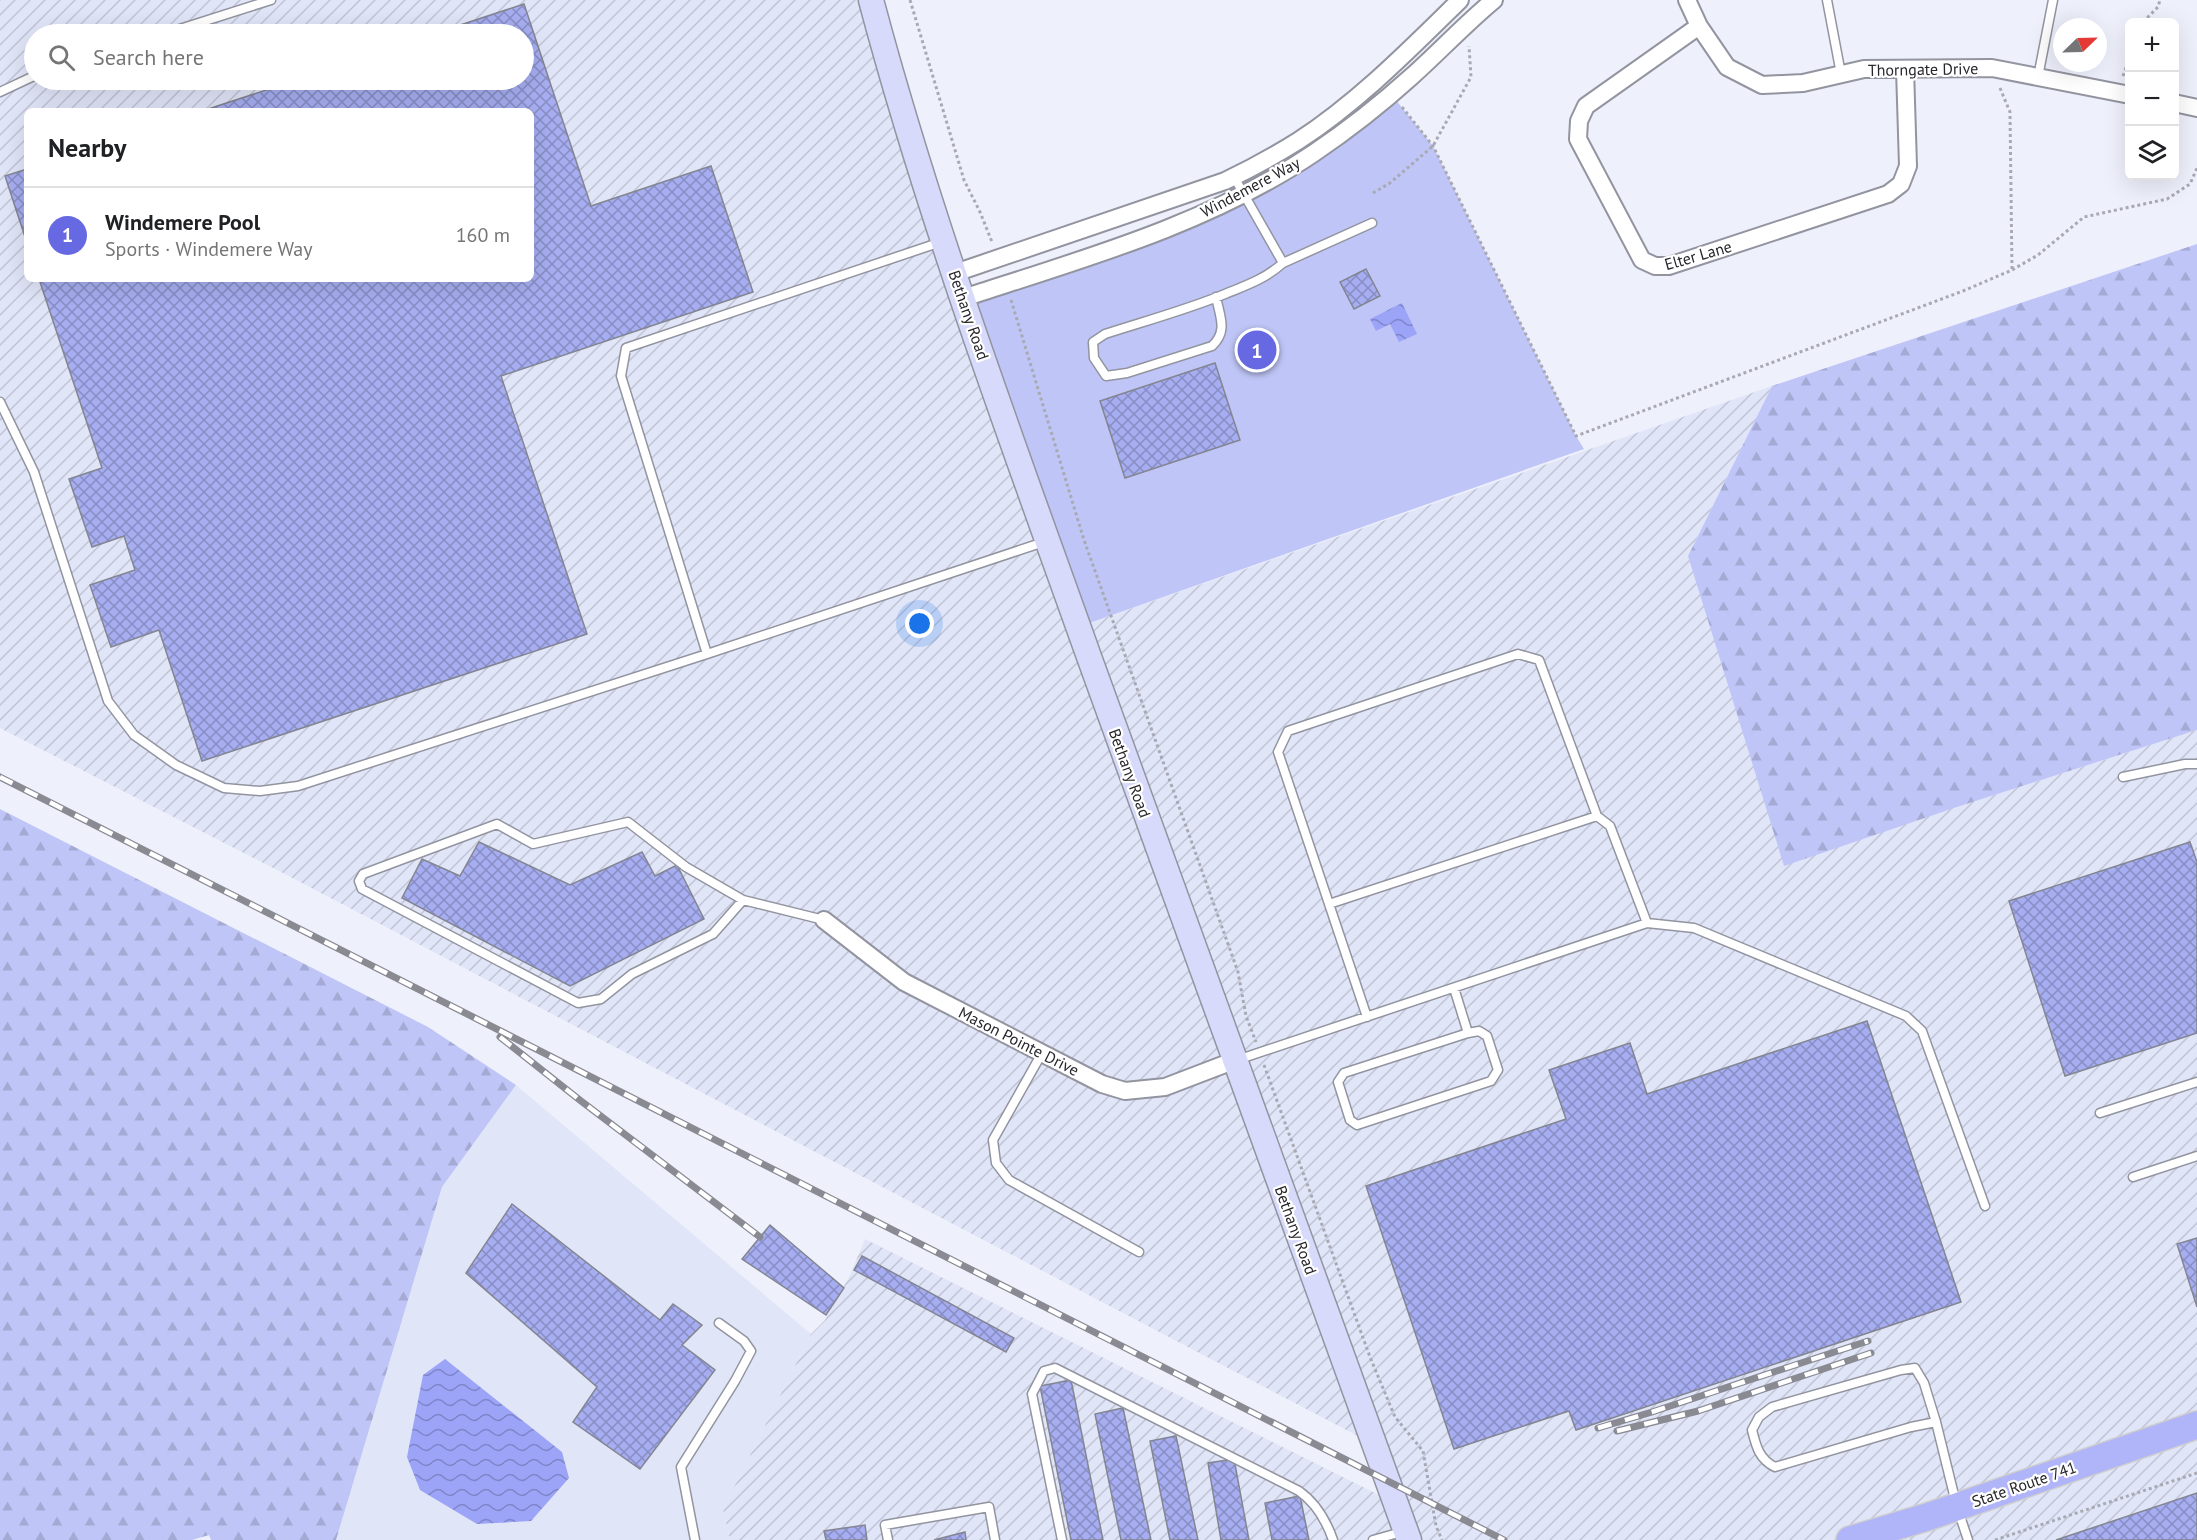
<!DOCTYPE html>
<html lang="en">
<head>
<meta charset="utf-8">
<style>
	body { margin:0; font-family:"PT Sans",sans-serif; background:#f6f6f6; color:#202124 }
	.controls { position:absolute; right:18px; top:18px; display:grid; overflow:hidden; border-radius:9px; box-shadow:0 6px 24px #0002 }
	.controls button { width:54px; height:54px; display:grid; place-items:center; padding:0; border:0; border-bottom:2px solid #e0e0e0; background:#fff; color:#202124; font:30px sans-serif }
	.compass { position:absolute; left:2053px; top:18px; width:54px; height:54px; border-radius:50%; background:#fff; box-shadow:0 6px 24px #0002; rotate:67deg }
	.you { position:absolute; left:920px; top:624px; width:21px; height:21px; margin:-15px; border:4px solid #fff; border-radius:50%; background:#1a73e8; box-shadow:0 0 0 9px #1a73e833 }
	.badge { display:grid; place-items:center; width:39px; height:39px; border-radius:50%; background:#6769e3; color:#fff; font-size:20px; font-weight:700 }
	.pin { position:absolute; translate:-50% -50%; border:3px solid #fff; box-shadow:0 2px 6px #0006 }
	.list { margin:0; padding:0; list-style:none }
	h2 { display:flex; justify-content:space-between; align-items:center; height:78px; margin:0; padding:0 24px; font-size:26px }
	h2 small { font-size:20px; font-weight:400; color:#757577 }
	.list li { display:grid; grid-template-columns:39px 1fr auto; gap:18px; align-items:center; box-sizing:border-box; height:96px; padding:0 24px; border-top:2px solid #e0e0e0 }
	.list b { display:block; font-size:22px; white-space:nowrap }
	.list p { margin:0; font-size:20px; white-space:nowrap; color:#757577 }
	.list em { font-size:20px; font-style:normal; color:#757577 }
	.icon { flex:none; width:33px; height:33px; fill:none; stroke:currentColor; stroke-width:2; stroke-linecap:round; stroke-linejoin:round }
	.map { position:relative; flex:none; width:2197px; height:1540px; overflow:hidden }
	.search { position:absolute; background:#fff; box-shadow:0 6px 24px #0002; left:24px; top:24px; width:510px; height:66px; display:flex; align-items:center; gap:15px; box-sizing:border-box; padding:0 21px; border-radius:33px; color:#757577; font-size:22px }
	.panel { position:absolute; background:#fff; box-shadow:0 6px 24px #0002; left:24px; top:108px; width:510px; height:174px; border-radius:9px }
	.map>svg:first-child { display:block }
</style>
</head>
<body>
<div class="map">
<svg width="2197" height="1540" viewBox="0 0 2197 1540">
	<defs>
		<pattern id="industrial-furrows" width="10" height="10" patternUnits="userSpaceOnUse" patternTransform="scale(1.5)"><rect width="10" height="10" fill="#e1e5f8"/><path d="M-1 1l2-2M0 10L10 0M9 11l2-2" fill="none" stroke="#c1c4d5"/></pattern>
		<pattern id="forest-firs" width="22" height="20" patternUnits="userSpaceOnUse" patternTransform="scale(1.5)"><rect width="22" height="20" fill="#bfc6f7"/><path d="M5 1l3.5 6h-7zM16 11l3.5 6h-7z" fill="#a4aad4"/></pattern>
		<pattern id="water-waves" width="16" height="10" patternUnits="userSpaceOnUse" patternTransform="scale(1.5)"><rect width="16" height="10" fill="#9ba4f7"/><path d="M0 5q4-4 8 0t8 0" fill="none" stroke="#7e85c8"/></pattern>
		<pattern id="building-cross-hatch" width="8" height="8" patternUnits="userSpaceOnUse" patternTransform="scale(1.5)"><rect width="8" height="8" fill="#a6aef1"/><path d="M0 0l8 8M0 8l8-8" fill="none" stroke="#878dc3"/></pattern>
	</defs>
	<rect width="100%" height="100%" fill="#eef0fc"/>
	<!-- built -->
	<path fill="#e1e5f8" d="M516,1085l295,249 -88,175 7,31h-394l106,-353z"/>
	<!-- industrial -->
	<path fill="url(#industrial-furrows)" fill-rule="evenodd" d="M0,0h871l207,627 694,-241 -84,170 266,252 243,-78v810h-1467l-7,-31 88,-175 14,-14 24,-43 16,-38 530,264 -20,-58 -1094,-573 -281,-144zM34,34h490v46h-490zM27,111h504v168h-504z"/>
	<!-- forest -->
	<path fill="url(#forest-firs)" d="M2197,244v486l-243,78 -170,58 -96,-310 84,-170z
		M0,809l428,218 88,58 -74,102 -106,353h-125l-2,-5 -17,5h-192z"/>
	<!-- pitch -->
	<path fill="#bfc6f7" d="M1391,94l42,52 143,290 8,13 -506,178 -115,-329 278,-103z"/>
	<!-- water -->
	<path fill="url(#water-waves)" d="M1402,303l15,31 -18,8 -9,-18 -14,7 -6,-12z
		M445,1359l117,93 7,26 -38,43 -54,3 -57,-34 -13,-33 16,-82z"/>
	<!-- building -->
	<path fill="url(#building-cross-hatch)" stroke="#838590" stroke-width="1.5" d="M524,4l67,202 120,-40 42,126 -252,84 86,258 -385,127 -43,-131 -48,17 -21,-62 45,-15 -11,-34 -32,11 -23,-68 33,-11 -63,-189h492v-168h-329l95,-31h227v-46h-91z
		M27,169v74l-22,-67z
		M1366,269l14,27 -26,13 -14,-27z
		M1215,363l25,77 -115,38 -25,-77z
		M479,842l91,43 72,-33 13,24 22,-11 27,54 -134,67 -168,-88 20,-39 38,17z
		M2190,842l7,20v171l-132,43 -56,-175z
		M1867,1021l94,281 -385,128 -7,-19 -115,38 -88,-263 200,-67 -17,-49 81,-27 17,51z
		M512,1204l148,116 13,-16 29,21 -20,20 33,25 -75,99 -67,-47 24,-35 -131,-114z
		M770,1225l74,63 -18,27 -84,-56z
		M2197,1238v69l-20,-63z
		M862,1256l152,82 -8,14 -152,-82z
		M1071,1380l32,160h-32l-31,-154z
		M1123,1408l28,132h-30l-26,-126z
		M1176,1436l22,104h-28l-20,-99z
		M1234,1459l15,81h-28l-13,-77z
		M2197,1493v47h-141z
		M1300,1496l9,44h-37l-7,-37z
		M865,1525l2,15h-41l-2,-9z
		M965,1532l1,8h-32z"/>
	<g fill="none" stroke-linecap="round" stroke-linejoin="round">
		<defs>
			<path id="service" d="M1827,0l14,74
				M164,34l107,-34
				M2038,77l15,-77
				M0,92l34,-16
				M1283,263l89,-40
				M1216,297c4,20 12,34 -4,49l-85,27 -21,3 -12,-18 -1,-16 12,-8c40,-13 81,-24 120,-40 22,-9 40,-15 58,-31l-49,-86
				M0,402l34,70 74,229 26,34 42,30 48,23 36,3 38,-5 409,-132 340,-113
				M707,654l-86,-278 5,-28 315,-106
				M2123,777l62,-13h12
				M743,900l-57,-33 -58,-45 -95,22 -36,-20 -134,50 -4,7 3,8 216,114 23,-4 31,-25 81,-40 30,-34 81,20
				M1329,904l268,-88
				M1454,988l14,45 -124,40 -6,9 12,38 7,5 134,-44 7,-11 -11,-34 -8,-5 -11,2
				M1367,1017l-89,-265 10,-21 230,-77 21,6 58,156 13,10 37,97
				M1042,1053l-49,87 3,23 13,17 130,72
				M1237,1060l410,-137 47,5 212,88 16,15 63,175
				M2100,1113l97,-31
				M2133,1177l64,-21
				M1936,1422l-12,-39 -9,-15 -14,2 -129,37 -13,10 -7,13c4,16 7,29 23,37l136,-40 25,-5 21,85 11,33
				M695,1540l-14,-73 54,-86 16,-30 -7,-10 -25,-18
				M888,1540l-3,-15 104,-18 6,33
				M1062,1540l-30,-146 12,-23 11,-3 244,123c17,12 27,29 34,49
				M1373,1540l32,-9"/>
			<path id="minor" d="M1687,0l12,26 28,41 35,18 41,-2 61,-14 128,-1 138,27
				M1699,26l-113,80 -7,15 -1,18 64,121 13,6h14l219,-72 13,-10 7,-18 -3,-97
				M2174,103l23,5
				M955,273l270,-92c25,-12 49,-25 73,-40 60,-39 111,-91 162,-141
				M963,298c120,-39 246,-74 351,-145 34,-23 66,-48 97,-76 28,-25 54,-53 83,-77
				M824,920l80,62 198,102 23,7 40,-4 68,-26"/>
			<path id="secondary" d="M871,0c59,222 140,438 217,654 105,296 213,591 321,886"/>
			<path id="primary" d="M1850,1540l77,-23 270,-92"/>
		</defs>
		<!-- service casing -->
		<use href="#service" stroke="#92949f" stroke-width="11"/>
		<!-- minor casing -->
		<use href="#minor" stroke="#92949f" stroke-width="20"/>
		<!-- secondary casing -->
		<use href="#secondary" stroke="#92949f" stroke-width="27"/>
		<!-- primary casing -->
		<use href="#primary" stroke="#cfcfd0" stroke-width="30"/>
		<!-- path -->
		<path stroke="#a8a9b3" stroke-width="3" stroke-dasharray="3 3" stroke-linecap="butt" d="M910,0l54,180 16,32 12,30
			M2143,22l15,-15 2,-7
			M2123,76l7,-20
			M2000,88l10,24 2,158
			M1402,107l31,39 143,290 387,-145 49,-21 26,-15 46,-38 83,-18 23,-15 7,-16
			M1373,193l17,-10 43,-37 38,-69 -2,-31
			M1011,300l73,240 154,432 8,44 10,26
			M1264,1065l106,292 25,60 28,34 13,75 6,14
			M1995,1540l202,-67"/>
		<!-- service -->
		<use href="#service" stroke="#fff" stroke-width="8"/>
		<!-- minor -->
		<use href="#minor" stroke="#fff" stroke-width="16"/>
		<!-- secondary -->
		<use href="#secondary" stroke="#d8dafc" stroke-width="24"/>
		<!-- primary -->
		<use href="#primary" stroke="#b0b4f8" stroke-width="27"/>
		<defs>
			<path id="rail" d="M0,777l1504,763
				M500,1037l81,64 179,136
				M1598,1428l54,-16 216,-71
				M1617,1431l81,-20 173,-58"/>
		</defs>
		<!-- rail casing -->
		<use href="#rail" stroke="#898a92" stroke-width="7"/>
		<!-- rail -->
		<use href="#rail" stroke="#fff" stroke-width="4.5" stroke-dasharray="14" stroke-linecap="butt"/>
	</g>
	<g text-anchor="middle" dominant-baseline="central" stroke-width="4.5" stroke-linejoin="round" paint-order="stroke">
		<!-- street labels -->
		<g font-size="16" fill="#26262b" stroke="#fff">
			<text transform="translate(1923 69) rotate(-1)">Thorngate Drive</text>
			<text transform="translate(1250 187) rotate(-28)">Windemere Way</text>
			<text transform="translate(1698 255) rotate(-16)">Elter Lane</text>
			<text transform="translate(969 315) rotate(71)">Bethany Road</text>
			<text transform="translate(1130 773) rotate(70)">Bethany Road</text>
			<text transform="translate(1019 1041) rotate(27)">Mason Pointe Drive</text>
			<text transform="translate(1296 1230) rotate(70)">Bethany Road</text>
			<text transform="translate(2024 1484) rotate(-19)">State Route 741</text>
		</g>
	</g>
</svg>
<div class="controls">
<button>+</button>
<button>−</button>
<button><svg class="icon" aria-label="layers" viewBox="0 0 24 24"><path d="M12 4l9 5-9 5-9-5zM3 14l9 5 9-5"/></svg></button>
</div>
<svg class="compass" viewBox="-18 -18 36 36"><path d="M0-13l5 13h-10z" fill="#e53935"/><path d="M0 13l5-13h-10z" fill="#757577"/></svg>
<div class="you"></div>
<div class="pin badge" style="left:1257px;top:350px">1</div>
<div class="search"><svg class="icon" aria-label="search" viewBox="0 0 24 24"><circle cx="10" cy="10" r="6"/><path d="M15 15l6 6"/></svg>Search here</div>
<section class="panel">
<h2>Nearby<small></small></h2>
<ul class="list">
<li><span class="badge">1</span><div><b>Windemere Pool</b><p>Sports · Windemere Way</p></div><em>160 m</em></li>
</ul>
</section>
</div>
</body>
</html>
